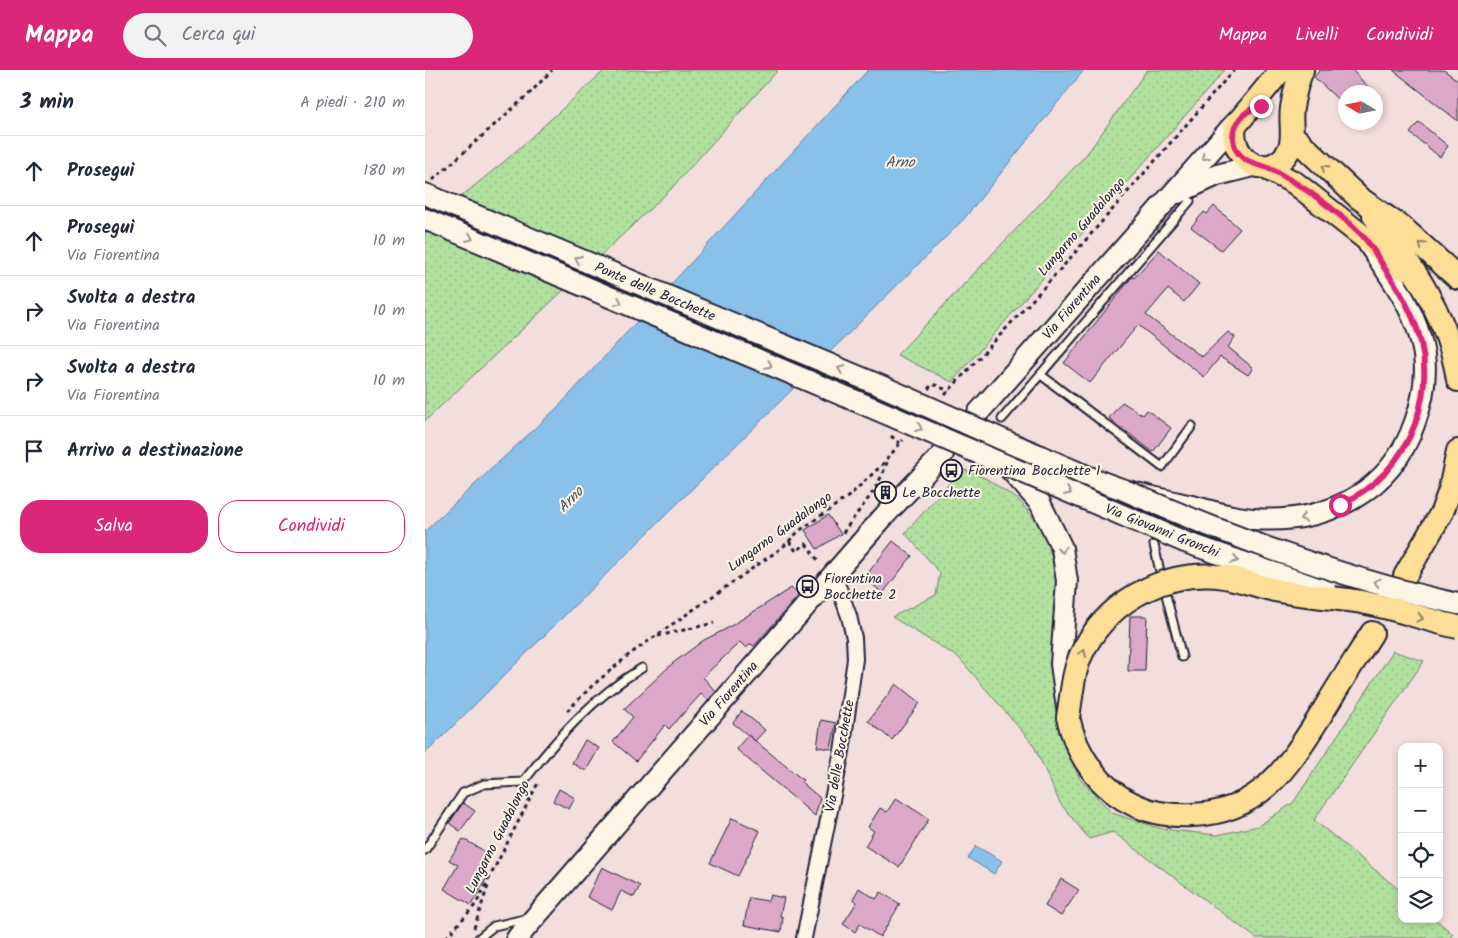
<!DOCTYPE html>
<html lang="it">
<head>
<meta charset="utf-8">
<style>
	body { margin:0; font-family:Kalam,sans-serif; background:#f2f2f3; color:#1f2937 }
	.controls { position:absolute; right:15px; bottom:15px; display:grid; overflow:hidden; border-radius:10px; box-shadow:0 2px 8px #0003 }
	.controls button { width:45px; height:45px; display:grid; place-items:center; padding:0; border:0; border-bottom:1px solid #e0e1e3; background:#fff; color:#1f2937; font:25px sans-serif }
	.compass { position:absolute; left:913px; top:15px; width:45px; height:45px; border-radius:50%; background:#fff; box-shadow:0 2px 8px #0003; rotate:280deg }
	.stop { position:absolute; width:15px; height:15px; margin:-11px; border:4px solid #db2777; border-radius:50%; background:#fff }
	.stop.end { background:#db2777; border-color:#fff; box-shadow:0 1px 5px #0008 }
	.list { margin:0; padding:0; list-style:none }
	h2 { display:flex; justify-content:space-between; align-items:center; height:65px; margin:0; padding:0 20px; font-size:21px }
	h2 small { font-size:16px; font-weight:400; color:#747a83 }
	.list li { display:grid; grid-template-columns:32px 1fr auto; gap:15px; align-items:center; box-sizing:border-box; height:70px; padding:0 20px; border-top:1px solid #e0e1e3 }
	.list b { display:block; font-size:19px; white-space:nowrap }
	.list p { margin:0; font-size:16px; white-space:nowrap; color:#747a83 }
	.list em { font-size:16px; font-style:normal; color:#747a83 }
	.actions { display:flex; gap:10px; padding:15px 20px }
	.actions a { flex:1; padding:11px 0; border:1px solid #db2777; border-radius:20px; text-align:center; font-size:18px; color:#db2777 }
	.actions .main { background:#db2777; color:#fff }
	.icon { flex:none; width:28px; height:28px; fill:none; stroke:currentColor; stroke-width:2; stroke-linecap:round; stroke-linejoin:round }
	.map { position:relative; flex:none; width:1033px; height:868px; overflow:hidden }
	header { display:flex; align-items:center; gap:30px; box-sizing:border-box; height:70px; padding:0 25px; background:#db2777; color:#fff }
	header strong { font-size:24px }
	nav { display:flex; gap:28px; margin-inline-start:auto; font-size:18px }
	.search { width:350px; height:45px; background:#f2f2f3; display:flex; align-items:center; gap:12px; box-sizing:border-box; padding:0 18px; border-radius:28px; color:#747a83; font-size:19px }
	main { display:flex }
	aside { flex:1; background:#fff }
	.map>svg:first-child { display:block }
</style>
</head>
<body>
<header>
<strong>Mappa</strong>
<div class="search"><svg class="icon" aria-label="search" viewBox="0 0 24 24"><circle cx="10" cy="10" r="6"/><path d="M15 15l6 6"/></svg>Cerca qui</div>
<nav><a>Mappa</a><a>Livelli</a><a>Condividi</a></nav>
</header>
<main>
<aside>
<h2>3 min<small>A piedi · 210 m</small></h2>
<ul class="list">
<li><svg class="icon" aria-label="ahead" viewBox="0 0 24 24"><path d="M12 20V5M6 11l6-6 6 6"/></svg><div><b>Prosegui</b></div><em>180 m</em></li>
<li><svg class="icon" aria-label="ahead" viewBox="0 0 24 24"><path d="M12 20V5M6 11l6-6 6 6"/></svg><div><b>Prosegui</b><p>Via Fiorentina</p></div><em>10 m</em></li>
<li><svg class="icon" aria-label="right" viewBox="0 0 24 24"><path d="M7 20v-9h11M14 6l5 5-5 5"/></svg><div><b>Svolta a destra</b><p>Via Fiorentina</p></div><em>10 m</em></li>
<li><svg class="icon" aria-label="right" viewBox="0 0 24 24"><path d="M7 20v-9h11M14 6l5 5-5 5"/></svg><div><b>Svolta a destra</b><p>Via Fiorentina</p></div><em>10 m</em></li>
<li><svg class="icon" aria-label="arrive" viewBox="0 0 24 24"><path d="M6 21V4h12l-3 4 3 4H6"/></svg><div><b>Arrivo a destinazione</b></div></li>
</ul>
<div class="actions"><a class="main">Salva</a><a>Condividi</a></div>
</aside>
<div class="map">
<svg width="1033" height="868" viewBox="0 0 1033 868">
	<defs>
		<pattern id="grass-dots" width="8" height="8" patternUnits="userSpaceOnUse" patternTransform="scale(1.25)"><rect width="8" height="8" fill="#b1e09f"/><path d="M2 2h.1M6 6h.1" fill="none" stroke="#98c08a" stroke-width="1.8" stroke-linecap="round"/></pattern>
	</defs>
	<rect width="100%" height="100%" fill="#f2dedc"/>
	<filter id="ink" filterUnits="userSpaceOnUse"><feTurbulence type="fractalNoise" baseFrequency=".02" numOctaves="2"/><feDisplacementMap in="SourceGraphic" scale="10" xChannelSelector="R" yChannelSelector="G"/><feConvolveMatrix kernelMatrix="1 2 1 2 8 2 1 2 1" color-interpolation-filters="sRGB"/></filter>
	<g filter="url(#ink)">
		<!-- grass -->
		<path fill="url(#grass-dots)" stroke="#6a816d" d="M180,0h173l-108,120 -245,231v-195l81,-66z
			M722,0h78l-273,312 -55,-27 189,-200z
			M540,400l22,9 32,21 26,32 11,42 -3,53 1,67 6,39 20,46 32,34 50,16 55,6 41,-9 35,-23 100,-152 31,10 -110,159 88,72v27h33l18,15 -3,4h-194l-143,-106 -24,7 -29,-36 -27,-59 -74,-86 -67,-41 44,-22 4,-22 -35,-40 47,-53z"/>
		<!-- water -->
		<path fill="#8ac1e8" stroke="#6081a3" d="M443,0h216l-121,150 -538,534v-223l136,-127z
			M551,776l26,15 -8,13 -26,-16z"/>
		<!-- building -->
		<path fill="#dba9c7" stroke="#22223b" d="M895,0h32l21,22h-28v14l-31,-29z
			M968,0h51l14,11v40z
			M994,52l29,24 -8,11 -30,-24z
			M789,136l26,23 -19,21 -30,-23 13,-15 3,2z
			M734,180l40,34 -15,18 -16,-13 -22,26 56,42 26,-25 7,5 -7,10 25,21 -5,7 -28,-18 -16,20 -66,-52 -48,58 -26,-20 68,-86 2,1z
			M697,332l21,13 4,-5 24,18 -18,24 -44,-34z
			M403,445l13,19 -24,15 -12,-19z
			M468,471l19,15 -29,37 -19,-15z
			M366,518l8,7 -45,51 -3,-2 -5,4 -6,-6 -37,35 13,15 -8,8 -7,-6 -32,35 -4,-4 -29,36 -23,-19 20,-25 -9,-8 49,-46 31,-23 22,-11z
			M705,546h17l-2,55h-17z
			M471,614l24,19 -28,37 -24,-19z
			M317,641l23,19 -10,11 -22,-18z
			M396,650l15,3 -5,26 -14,-2z
			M323,665l55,45 -2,2 19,16 -5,18 -79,-67z
			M160,670l14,8 -13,23 -14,-8z
			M134,719l16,9 -6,11 -16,-8z
			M471,728l33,21 -30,48 -34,-21 9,-15 -6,-4 12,-19 7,4z
			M38,733l12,8 -15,20 -11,-8z
			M307,748l28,13 -22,45 -28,-13z
			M38,769l25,14 -11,19 10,6 -16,27 -27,-16 14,-24 -9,-5z
			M177,797l38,19 -6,11 -13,-6 -9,19 -25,-13z
			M636,809l18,11 -18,26 -16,-10z
			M434,818l17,11 5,-7 19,12 -20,33 -20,-13 -5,8 -12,-8 14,-22 -4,-3z
			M345,825l14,3 -4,18 3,1 -2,15 -37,-7 5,-27 19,3z"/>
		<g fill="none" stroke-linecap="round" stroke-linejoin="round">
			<defs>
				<path id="lane" d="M616,305l121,92 30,-41
					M577,349l188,-218
					M729,475l7,31
					M740,521l17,66
					M0,780l38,-57 21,-9 39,-2c35,-45 70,-85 119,-114
					M54,868l15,-12 35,-8"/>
				<path id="street" d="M379,868l38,-187 13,-92 -1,-21 -5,-22 -15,-41"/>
				<path id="secondary" d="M753,123l39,-18 40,-10
					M0,124l461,194
					M0,149l450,190
					M553,343l259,-292
					M592,376c35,14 72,33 108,44 22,6 45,11 67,16 20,5 41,12 62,13 72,5 137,-26 161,-97 8,-22 12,-43 9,-67 -6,-42 -32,-76 -55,-110
					M582,396l33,37 22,45 5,33 -6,83 6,44
					M92,868l368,-423 58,-61"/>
				<path id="primary" d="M856,0l-46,56c-6,27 23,54 47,33 16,-14 7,-34 10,-51 2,-13 5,-26 10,-38
					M868,66l66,62 45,31 54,49
					M837,96l33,17 108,85
					M949,146c38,48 75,102 84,164
					M980,506l37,-64 8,-22 8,-39
					M643,647c8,38 32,73 69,89 18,8 36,10 55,9 69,-2 97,-50 130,-102 16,-27 33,-53 50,-80"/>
			</defs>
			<!-- lane casing -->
			<use href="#lane" stroke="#22223b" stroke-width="11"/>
			<!-- street casing -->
			<use href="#street" stroke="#22223b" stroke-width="18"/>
			<!-- secondary casing -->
			<use href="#secondary" stroke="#22223b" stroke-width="24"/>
			<!-- primary casing -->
			<use href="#primary" stroke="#22223b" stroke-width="26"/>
			<!-- path -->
			<path stroke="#22223b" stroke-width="3" stroke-dasharray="4 4" stroke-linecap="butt" d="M8,110l97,-87 22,-23
				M503,319l5,-5 16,7
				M520,325l113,-123 176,-202
				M466,366l9,7
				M418,463c17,-26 34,-40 44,-71
				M364,471l7,10 10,-7 14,19
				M233,566l56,-13
				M142,641l25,-25 38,-32 153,-107 16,-16 50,-35 32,-30 22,-26
				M49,858l14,-42
				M21,868l30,-34 62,-121"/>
			<!-- lane -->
			<use href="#lane" stroke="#fcf5e5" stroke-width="7"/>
			<!-- street -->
			<use href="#street" stroke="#fcf5e5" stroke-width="14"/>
			<!-- secondary -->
			<use href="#secondary" stroke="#fcf5e5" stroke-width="20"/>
			<!-- primary -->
			<use href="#primary" stroke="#fcde96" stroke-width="22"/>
			<defs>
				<path id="secondary-bridge" d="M461,318l131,58
					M450,339l310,133 141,49
					M699,420c107,47 219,89 334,114"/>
				<path id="primary-bridge" d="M643,647c4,-23 5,-50 17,-70 27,-49 84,-78 140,-70 19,3 37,11 55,14 25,5 50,6 75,10 35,5 69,19 103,26"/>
			</defs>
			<!-- secondary-bridge casing -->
			<use href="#secondary-bridge" stroke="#22223b" stroke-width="24" stroke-linecap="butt"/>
			<!-- primary-bridge casing -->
			<use href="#primary-bridge" stroke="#22223b" stroke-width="26" stroke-linecap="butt"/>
			<!-- secondary-bridge -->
			<use href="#secondary-bridge" stroke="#fcf5e5" stroke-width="20"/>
			<!-- primary-bridge -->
			<use href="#primary-bridge" stroke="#fcde96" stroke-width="22"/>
		</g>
		<!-- one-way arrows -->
		<defs><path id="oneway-chevron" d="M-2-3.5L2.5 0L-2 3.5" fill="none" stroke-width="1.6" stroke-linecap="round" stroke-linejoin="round" transform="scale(1.25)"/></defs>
		<g stroke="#9a9698">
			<use href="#oneway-chevron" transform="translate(780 87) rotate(132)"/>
			<use href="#oneway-chevron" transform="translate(45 168) rotate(23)"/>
			<use href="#oneway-chevron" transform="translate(153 189) rotate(-157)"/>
			<use href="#oneway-chevron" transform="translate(194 232) rotate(23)"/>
			<use href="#oneway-chevron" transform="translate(344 295) rotate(23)"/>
			<use href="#oneway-chevron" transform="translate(416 299) rotate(-157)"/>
			<use href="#oneway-chevron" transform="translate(494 358) rotate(23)"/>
			<use href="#oneway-chevron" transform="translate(643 422) rotate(23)"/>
			<use href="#oneway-chevron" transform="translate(878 448) rotate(170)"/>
			<use href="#oneway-chevron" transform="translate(637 480) rotate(76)"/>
			<use href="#oneway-chevron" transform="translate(810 490) rotate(20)"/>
			<use href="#oneway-chevron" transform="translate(952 512) rotate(-164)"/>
		</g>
		<g stroke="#8f8068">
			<use href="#oneway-chevron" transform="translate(900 98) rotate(-136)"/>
			<use href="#oneway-chevron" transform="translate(997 175) rotate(-140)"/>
			<use href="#oneway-chevron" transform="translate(995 548) rotate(15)"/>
			<use href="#oneway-chevron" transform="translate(658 583) rotate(-66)"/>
		</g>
	</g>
	<g fill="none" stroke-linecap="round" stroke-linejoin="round" filter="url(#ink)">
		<!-- route -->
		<path stroke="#db2777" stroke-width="6" d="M836,36c-21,4 -37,28 -22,48 7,8 14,9 23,12 11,3 21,10 30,15 22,13 52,36 69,53 10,10 17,24 24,35 35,50 51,95 30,155 -14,38 -39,63 -75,81"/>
	</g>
	<!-- icons -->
	<defs>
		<symbol id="bus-ring" viewBox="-11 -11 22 22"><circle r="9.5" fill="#fcf5e5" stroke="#22223b" stroke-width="1.5"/><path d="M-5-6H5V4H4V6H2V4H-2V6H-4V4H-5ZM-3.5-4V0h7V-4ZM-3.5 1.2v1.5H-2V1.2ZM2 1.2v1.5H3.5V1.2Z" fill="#22223b"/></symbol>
		<symbol id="building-ring" viewBox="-11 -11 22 22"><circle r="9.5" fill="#fcf5e5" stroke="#22223b" stroke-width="1.5"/><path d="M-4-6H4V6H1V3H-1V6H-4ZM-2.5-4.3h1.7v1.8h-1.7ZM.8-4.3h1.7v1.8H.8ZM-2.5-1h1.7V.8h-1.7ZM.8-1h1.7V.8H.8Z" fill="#22223b"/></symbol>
	</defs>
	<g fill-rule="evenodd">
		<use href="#bus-ring" x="514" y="388" width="25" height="25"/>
		<use href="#building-ring" x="448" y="410" width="25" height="25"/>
		<use href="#bus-ring" x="370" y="504" width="25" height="25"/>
	</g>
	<g text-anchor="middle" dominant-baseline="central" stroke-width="4" stroke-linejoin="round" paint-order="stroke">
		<!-- street labels -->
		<g font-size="14" fill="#22223b" stroke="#fcf5e5">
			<text transform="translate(657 157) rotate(-49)">Lungarno Guadalongo</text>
			<text transform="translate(230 222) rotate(23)">Ponte delle Bocchette</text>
			<text transform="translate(647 237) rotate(-49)">Via Fiorentina</text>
			<text transform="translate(737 461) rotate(22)">Via Giovanni Gronchi</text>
			<text transform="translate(355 462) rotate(-36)">Lungarno Guadalongo</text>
			<text transform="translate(304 624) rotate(-49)">Via Fiorentina</text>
			<text transform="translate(415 686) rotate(-80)">Via delle Bocchette</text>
			<text transform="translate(73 767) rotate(-63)">Lungarno Guadalongo</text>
		</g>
		<!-- poi labels -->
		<g font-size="14" fill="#22223b" stroke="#fcf5e5" text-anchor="start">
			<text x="543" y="401">Fiorentina Bocchette 1</text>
			<text x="477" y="423">Le Bocchette</text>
			<text x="399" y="509">Fiorentina<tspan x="399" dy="16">Bocchette 2</tspan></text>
		</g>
		<!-- water labels -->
		<g font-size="15" font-style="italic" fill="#41526f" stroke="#fcf5e5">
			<text x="475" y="93">Arno</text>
			<text transform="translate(146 430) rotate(-46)">Arno</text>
		</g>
	</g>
</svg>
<div class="controls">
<button>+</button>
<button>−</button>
<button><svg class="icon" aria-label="locate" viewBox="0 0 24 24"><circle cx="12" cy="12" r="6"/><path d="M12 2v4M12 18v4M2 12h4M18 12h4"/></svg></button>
<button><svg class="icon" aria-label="layers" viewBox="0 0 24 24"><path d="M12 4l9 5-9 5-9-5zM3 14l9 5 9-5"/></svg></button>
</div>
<svg class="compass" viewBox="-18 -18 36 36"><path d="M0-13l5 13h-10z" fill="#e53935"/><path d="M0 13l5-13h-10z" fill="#747a83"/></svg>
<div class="stop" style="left:915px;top:435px"></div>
<div class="stop end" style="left:836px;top:36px"></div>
</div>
</main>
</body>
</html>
